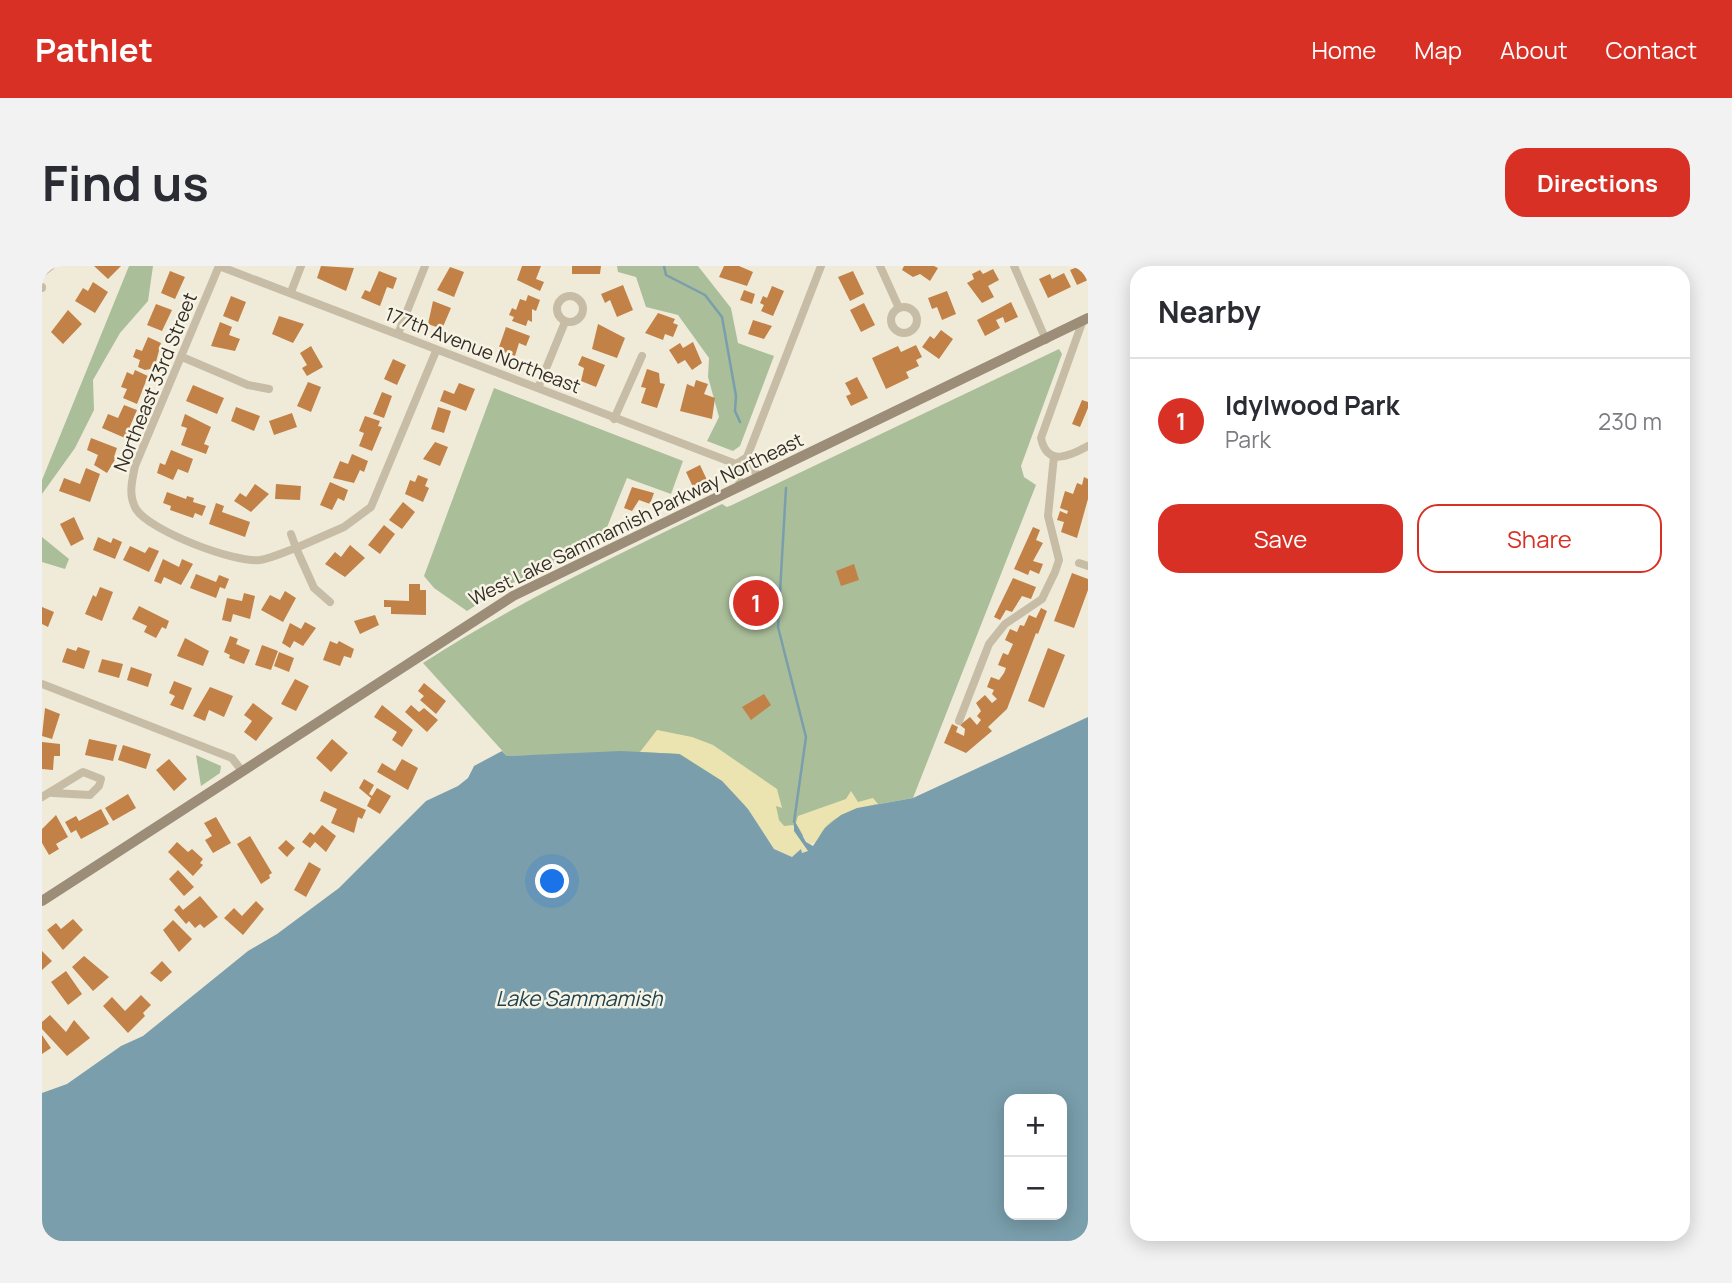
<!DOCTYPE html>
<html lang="en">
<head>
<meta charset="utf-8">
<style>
	body { margin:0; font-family:Manrope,sans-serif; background:#f2f2f3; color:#2b2b33 }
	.controls { position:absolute; right:21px; bottom:21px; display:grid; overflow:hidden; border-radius:14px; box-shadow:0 4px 18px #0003 }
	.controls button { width:63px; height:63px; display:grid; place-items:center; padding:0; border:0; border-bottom:2px solid #e1e1e2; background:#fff; color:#2b2b33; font:35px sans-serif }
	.you { position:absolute; left:511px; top:616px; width:24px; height:24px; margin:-18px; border:5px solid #fff; border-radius:50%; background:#1a73e8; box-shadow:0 0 0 10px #1a73e833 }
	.badge { display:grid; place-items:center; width:46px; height:46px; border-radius:50%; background:#d93025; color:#fff; font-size:23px; font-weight:700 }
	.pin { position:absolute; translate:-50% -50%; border:4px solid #fff; box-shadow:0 2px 7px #0006 }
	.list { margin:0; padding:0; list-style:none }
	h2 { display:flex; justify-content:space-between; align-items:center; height:91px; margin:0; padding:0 28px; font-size:30px }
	h2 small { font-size:23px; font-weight:400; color:#7c7c81 }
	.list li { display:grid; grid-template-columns:46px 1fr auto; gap:21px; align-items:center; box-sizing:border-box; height:126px; padding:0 28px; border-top:2px solid #e1e1e2 }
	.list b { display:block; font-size:26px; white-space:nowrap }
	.list p { margin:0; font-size:23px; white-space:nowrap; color:#7c7c81 }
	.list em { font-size:23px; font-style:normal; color:#7c7c81 }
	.actions { display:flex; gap:14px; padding:21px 28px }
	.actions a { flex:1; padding:16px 0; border:2px solid #d93025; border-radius:21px; text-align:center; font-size:24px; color:#d93025 }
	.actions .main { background:#d93025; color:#fff }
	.map { position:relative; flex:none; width:1046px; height:975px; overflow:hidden; border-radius:21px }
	header { display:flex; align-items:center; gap:42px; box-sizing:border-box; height:98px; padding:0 35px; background:#d93025; color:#fff }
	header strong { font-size:33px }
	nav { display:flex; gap:38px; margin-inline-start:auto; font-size:24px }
	.intro { display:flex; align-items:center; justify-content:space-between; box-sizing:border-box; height:168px; padding:0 42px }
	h1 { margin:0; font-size:49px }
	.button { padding:18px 32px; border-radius:21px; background:#d93025; color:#fff; font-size:24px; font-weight:700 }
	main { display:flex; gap:42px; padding:0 42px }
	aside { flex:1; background:#fff; border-radius:21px; box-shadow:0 4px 18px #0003 }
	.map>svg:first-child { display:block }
</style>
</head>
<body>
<header>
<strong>Pathlet</strong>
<nav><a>Home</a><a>Map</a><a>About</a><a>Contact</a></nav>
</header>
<div class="intro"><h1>Find us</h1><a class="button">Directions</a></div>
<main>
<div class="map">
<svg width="1046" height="975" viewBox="0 0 1046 975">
	<rect width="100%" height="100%" fill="#f0ebd9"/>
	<!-- green -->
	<path fill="#aabe9a" d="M87,0h24l-5,35 -28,32 -27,47 1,30 -19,38 -33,46v-14z
		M575,0h81l33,42 7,35 36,13 -34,90 -7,5 -26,-10 12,-24 -11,-40 1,-19 -31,-43 -32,-8 -10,-30 -18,-5z
		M1017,83l3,5 -41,112 3,11 12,8 -123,313 -56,10 -40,35 -177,-91 -133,4 -84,-93c95,-62 197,-109 299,-159l5,3 5,-2z
		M452,122l189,73 -12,33 -44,-16 -26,64 -97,45 -37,24 -33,-23 -10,-12z
		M0,271l27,22 -4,10 -23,-7z
		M154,489l25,11 -1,7 -19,13z"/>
	<!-- sand -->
	<path fill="#ebe4b1" d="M615,464l35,7 21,8 64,44 5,19 -6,-2 3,14 5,6 9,-1 15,26 -6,3 -1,-4 -9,7 -18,-8 -26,-40 -26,-28 -42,-27 -40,-2z
		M809,525l7,11 15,-4 5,6c-23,4 -54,13 -61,39l-9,1 -12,-21 2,-7 48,-17z"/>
	<!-- water -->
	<path fill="#7a9eac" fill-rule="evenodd" d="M1046,451v524h-1046v-148l25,-9 54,-38 22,-10 105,-85 29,-17 62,-46 87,-87 32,-15 10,-8 6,-12 28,-15 5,5 114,-5 58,3 43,27 26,28 26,40 18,8 9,-8 1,4 6,-2 -14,-20v-11l12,22 7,4 12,-18 16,-13 16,-7 56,-10zM1020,833v116h-53v-116z"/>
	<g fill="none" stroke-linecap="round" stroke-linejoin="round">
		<!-- stream -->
		<path stroke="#7a9eac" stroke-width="2.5" d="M622,0l2,9 39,20 17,22 14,79 -1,15 5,11
			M744,222l-8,139 28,110 -12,85"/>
	</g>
	<!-- building -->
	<path fill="#c18147" d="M52,0h27l-13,13z
		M279,0l33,2 -8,23 -29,-13z
		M480,0h19l-5,13 8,3 -4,9 -23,-11z
		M530,0h29l-1,8h-28z
		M682,0h15l14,6 -6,14 -28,-9z
		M862,0h30l4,2 -8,13 -10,-7 -7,3 -11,-7z
		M1038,0h8v14l-11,5 -7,-15z
		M408,1l14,5 -10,25 -17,-7z
		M951,3l6,11 -11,6 6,11 -12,6 -15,-20 7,-4 -2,-5 8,-4 3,4z
		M128,5l15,6 -10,22 -14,-6z
		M337,5l18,7 -4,11 -6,-2 -7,19 -19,-8 4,-8 5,2z
		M811,5l11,23 -14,7 -12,-24z
		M1022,7l7,14 -23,11 -9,-19 11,-5 2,5z
		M51,16l15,10 -13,21 -20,-12 8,-13 5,3z
		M581,19l10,25 -16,7 -7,-17 -5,3 -4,-9z
		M730,20l12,5 -11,25 -12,-5 3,-6 -4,-2 3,-7 4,2z
		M702,24l11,4 -3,10 -12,-4z
		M905,25l9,23 -14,6 -5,-13 -5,2 -4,-11z
		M486,29l12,5 -4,11 -4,-2v13l-4,-2 -2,6 -14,-5 2,-4 -5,-2 3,-7 4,2 4,-11 6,2z
		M189,30l15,6 -8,20 -15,-6z
		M391,35l18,7 -9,21 -14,-5z
		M969,36l7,15 -13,6 -2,-6 -7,3 4,8 -15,8 -8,-16z
		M822,37l11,22 -14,7 -11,-22z
		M114,38l16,6 -10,21 -15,-6z
		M26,44l14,14 -19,20 -12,-12z
		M616,47l17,6 -2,4 5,2 -5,12 -8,-3 -2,6 -18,-7z
		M237,50l25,8 -11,19 -21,-9z
		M711,54l19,6 -8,13 -16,-5z
		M178,56l12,5 -3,8 11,4 -5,12 -24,-5z
		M556,58l27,14 -8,20 -25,-9z
		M464,61l24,9 -4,10 -7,-3 -4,13 -17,-6z
		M899,64l12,9 -14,20 -17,-12 8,-11 4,3z
		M106,71l13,6 -5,19 -5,7 -6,1 -7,-3 2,-7 -7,-3 3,-8 6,2z
		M651,76l9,21 -10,7 -7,-10 -7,4 -9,-14 11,-7 3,5z
		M874,79l6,12 -6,3 3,6 -13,6 3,6 -23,11 -14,-31 26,-12 3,6z
		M269,80l12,21 -16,9 -5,-8 5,-3 -7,-12z
		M540,90l23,9 -9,22 -15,-6 3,-13 -6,-3z
		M351,93l13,6 -9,20 -13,-6z
		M605,103l12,4 1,10 5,1 -8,24 -16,-5 5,-15 -5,-1z
		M93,104l13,6 -11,28 -14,-6 4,-9 -6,-2 6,-15 6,3z
		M815,111l11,21 -17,8 -5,-10 5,-2 -6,-11z
		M654,114l12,4 -4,10 11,4 -3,21 -32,-8 7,-27 7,3z
		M266,116l13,5 -10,25 -14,-6z
		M417,117l16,6 -9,22 -26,-10 4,-11 10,4z
		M151,119l31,13 -7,16 -31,-13z
		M340,126l10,4 -8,22 -11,-4z
		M1040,134l6,2v6l-8,19 -8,-3z
		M82,139l13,5 -12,28 -23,-10 6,-14 10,4z
		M194,141l24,9 -6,15 -23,-10z
		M396,141l13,4 -7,22 -13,-4z
		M250,147l5,14 -23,8 -5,-14z
		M143,148l26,13 -7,17 5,2 -3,8 -25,-9 6,-17 -6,-2z
		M323,150l15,5 -2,5 4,1 -10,24 -13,-5 5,-13 -5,-2z
		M49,172l26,10 -3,9 2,1 -9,15 -13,-8 4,-10 -11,-5z
		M393,176l13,5 -8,19 -17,-7z
		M129,184l22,9 -5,14 -10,-4 -5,11 -16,-7 3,-10 5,2z
		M310,188l16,7 -4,11 -4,-2 -6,13 -21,-5 7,-17 8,3z
		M658,199l7,15 -14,7 -7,-15z
		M44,202l14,6 -10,28 -31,-11 5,-13 16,6z
		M376,209l10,4 -3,7 4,2 -6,14 -18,-8 5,-14 5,2z
		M1042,211l4,2v20l-11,39 -16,-6 3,-10 -7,-2 3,-9 7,3 1,-3 -8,-3 5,-17 8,3 4,-11 5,2z
		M288,216l18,8 -4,11 -6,-3 -6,12 -12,-5z
		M213,218l14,10 -18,18 -17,-11 6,-8 6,4z
		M234,218l25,2 -1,14 -25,-1z
		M590,221l22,6 -4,11 -11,-4 -7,11 -8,-3z
		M125,226l19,7 1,-3 7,2 -1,4 13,4 -4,10 -7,-3 -2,5 -23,-8 1,-4 -8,-3z
		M361,236l12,10 -13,17 -13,-9z
		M174,237l8,3 -2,6 28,10 -5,15 -36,-13z
		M32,251l10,22 -13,7 -11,-22z
		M342,259l11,9 -15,20 -12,-9z
		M991,261l7,3 -4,10 7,3 -10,18 10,3 -4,10 -9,-4 -2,5 -14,-6z
		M56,271l13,6 2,-5 9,4 -7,17 -22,-9z
		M308,279l15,13 -20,19 -20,-13 10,-12 6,5z
		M88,280l15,7 4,-6 10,4 -10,21 -26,-12z
		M121,293l16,8 3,-8 11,5 -12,21 -17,-8 -3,7 -7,-3z
		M812,298l5,16 -18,6 -5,-15z
		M1030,307l16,6v11l-14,38 -20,-7z
		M154,308l20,8 3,-7 10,4 -4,10 -5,-2 -4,11 -26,-10z
		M971,312l23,9 -5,12 -9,-3 -10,16 -6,-2 -6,10 -6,-3z
		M367,318h11v6h6v25l-35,-1v-7h-7v-7l25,1z
		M58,321l13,5 -11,29 -17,-7 8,-19 3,2z
		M243,325l11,7 -13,24 -22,-12 9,-15 10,5z
		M202,327l11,3 -5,23 -17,-5 -2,8 -9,-2 5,-22 15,3z
		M97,340l30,15 -3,8 -4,-2 -6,11 -12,-6 3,-6 -15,-7z
		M0,341l12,5 -6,15 -6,-3z
		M999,342l6,3 -9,23 -2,-1 -29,76 -19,18 4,4 -26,22 -22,-10 8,-19 6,3 -2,5 8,4 1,-7 -5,-4 10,-8 7,8 4,-5 -4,-4 4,-5 -5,-8 9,-8 7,8 5,-4 -5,-5 2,-4 -7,-3 4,-10 8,3 5,-7 2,-5 -8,-3 5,-12 5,2 5,-11 -8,-4 5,-11 7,3 3,-7 4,1 5,-11 7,3z
		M333,349l4,10 -19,9 -6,-13z
		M263,356l11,6 -13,18 -9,-5 -4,7 -8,-5 8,-20 11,6z
		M188,370l8,3 -2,5 14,6 -6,14 -15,-6 1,-3 -6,-3z
		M143,372l24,13 -6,15 -26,-10z
		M288,375l7,3 2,-3 15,8 -3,9 -7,-2 -4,10 -17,-6z
		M220,379l16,6 -7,19 -16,-5z
		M36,381l12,4 -6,18 -22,-7 5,-14 9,3z
		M1006,382l17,7 -21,53 -16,-7z
		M237,386l15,6 -5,14 -15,-6z
		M60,393l21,5 -4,14 -21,-6z
		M89,401l21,7 -4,13 -21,-7z
		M253,413l14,7 -13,25 -15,-7z
		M132,415l18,7 -9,22 -13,-5 5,-9 -6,-3z
		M382,417l22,18 -10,13 -16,-14 4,-4 -6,-5z
		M168,421l23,9 -9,21 -15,-7 -4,11 -12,-5z
		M722,428l7,11 -20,15 -9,-13z
		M211,437l20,15 -17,23 -12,-9 8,-11 -8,-6z
		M340,439l31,25 -11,17 -10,-7 5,-8 -23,-15z
		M369,439l8,7 5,-4 14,12 -11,12 -22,-20z
		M3,442l15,6 -8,25 -10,-3z
		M47,473l28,6 -4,16 -28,-6z
		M290,473l16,14 -17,19 -15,-14z
		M0,476l18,2v12h-6l-1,14 -11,-1z
		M81,479l28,9 -5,15 -28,-9z
		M127,493l18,20 -13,12 -18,-21z
		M360,493l16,9 -10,22 -31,-18 5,-9 13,8z
		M322,513l10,6 -5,9 3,2 5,-8 14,8 -11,18 -13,-8 4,-8 -12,-10z
		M282,525l42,19 -4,9 -4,-2 -4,16 -23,-10 6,-14 -17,-8z
		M86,528l8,14 -23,13 -8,-13z
		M59,543l8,15 -28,15 -5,-9 -5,3 -6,-11 11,-6 3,5z
		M14,549l12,22 -12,7 3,5 -10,6 -7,-12v-14z
		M174,551l15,26 -18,10 -8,-13 7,-4 -8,-13z
		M280,559l14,11 -10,16 -11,-10 -5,6 -8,-6 8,-10 4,3z
		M208,570l22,37 -3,2 1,3 -9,6 -24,-40z
		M244,574l9,8 -8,9 -9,-9z
		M135,576l11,10 4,-3 11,10 -3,4 3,2 -10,11 -25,-24z
		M267,596l12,7 -15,28 -12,-7z
		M136,604l16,17 -10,9 -15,-17z
		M158,630l18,21 -14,11 -4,-4 -5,4 -6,-7 -3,3 -12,-14 5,-5 4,5z
		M214,635l8,8 -21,26 -19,-17 10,-10 8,8z
		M31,653l10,11 -20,20 -16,-20 9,-7 5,6z
		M131,654l19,19 -13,13 -16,-22z
		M0,685l10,10 -10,9z
		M42,690l25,21 -16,14 -21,-24z
		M120,695l10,11 -11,10 -11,-9z
		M24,705l16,23 -14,11 -17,-23z
		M99,729l10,10 -8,8 2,3 -17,17 -25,-27 9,-9 13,14z
		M8,749l16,17 8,-12 16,18 -23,18 -25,-27v-7z
		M0,769l9,13 -9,6z"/>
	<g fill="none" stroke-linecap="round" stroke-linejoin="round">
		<!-- minor -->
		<path stroke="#c7bda6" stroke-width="8" d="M838,0l19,42
			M972,0l32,74
			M0,7l9,-7
			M0,21v1
			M249,26l10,-26
			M515 43a13 13 0 1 1 26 0a13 13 0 1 1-26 0Z
			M849 54a13 13 0 1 1 26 0a13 13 0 1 1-26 0Z
			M1041,54l-42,118c6,29 29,18 47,8
			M356,68l27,-68
			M140,91l66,28 21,4
			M496,122l27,-66
			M572,153l28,-63
			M705,191l11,20
			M694,198l11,-7 74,-191
			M694,198l4,21
			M249,268l5,14 48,-21 27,-20 65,-156
			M1037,297l9,3
			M288,336l-16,-14 -18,-40c-12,4 -24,10 -36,12 -26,3 -110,-29 -124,-51 -8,-14 -4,-28 -1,-43l84,-200 517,198
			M0,418l190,74 10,13
			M917,455l30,-77 16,-20 37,-25 13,-27 4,-12 -11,-44 6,-60
			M0,531l41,-25 18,7 -2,7 -9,9 -37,-2"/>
		<!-- secondary -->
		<path stroke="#9b8d78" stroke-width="10" d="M0,635l471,-305 575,-278"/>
	</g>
	<g text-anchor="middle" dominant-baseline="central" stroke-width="5" stroke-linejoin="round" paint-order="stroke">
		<!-- street labels -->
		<g font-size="19" fill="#342e27" stroke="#f8f4e5">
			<text transform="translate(441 84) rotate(21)">177th Avenue Northeast</text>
			<text transform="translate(113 116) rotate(-68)">Northeast 33rd Street</text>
			<text transform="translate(594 253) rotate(-26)">West Lake Sammamish Parkway Northeast</text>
		</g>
		<!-- water labels -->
		<g font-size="21" font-style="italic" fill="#1e4353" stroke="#f8f4e5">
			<text x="537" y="732">Lake Sammamish</text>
		</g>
	</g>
</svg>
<div class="controls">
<button>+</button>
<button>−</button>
</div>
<div class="you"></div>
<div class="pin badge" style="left:714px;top:337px">1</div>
</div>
<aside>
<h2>Nearby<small></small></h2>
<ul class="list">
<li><span class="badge">1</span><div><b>Idylwood Park</b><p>Park</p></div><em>230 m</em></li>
</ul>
<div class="actions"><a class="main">Save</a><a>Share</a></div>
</aside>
</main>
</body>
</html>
